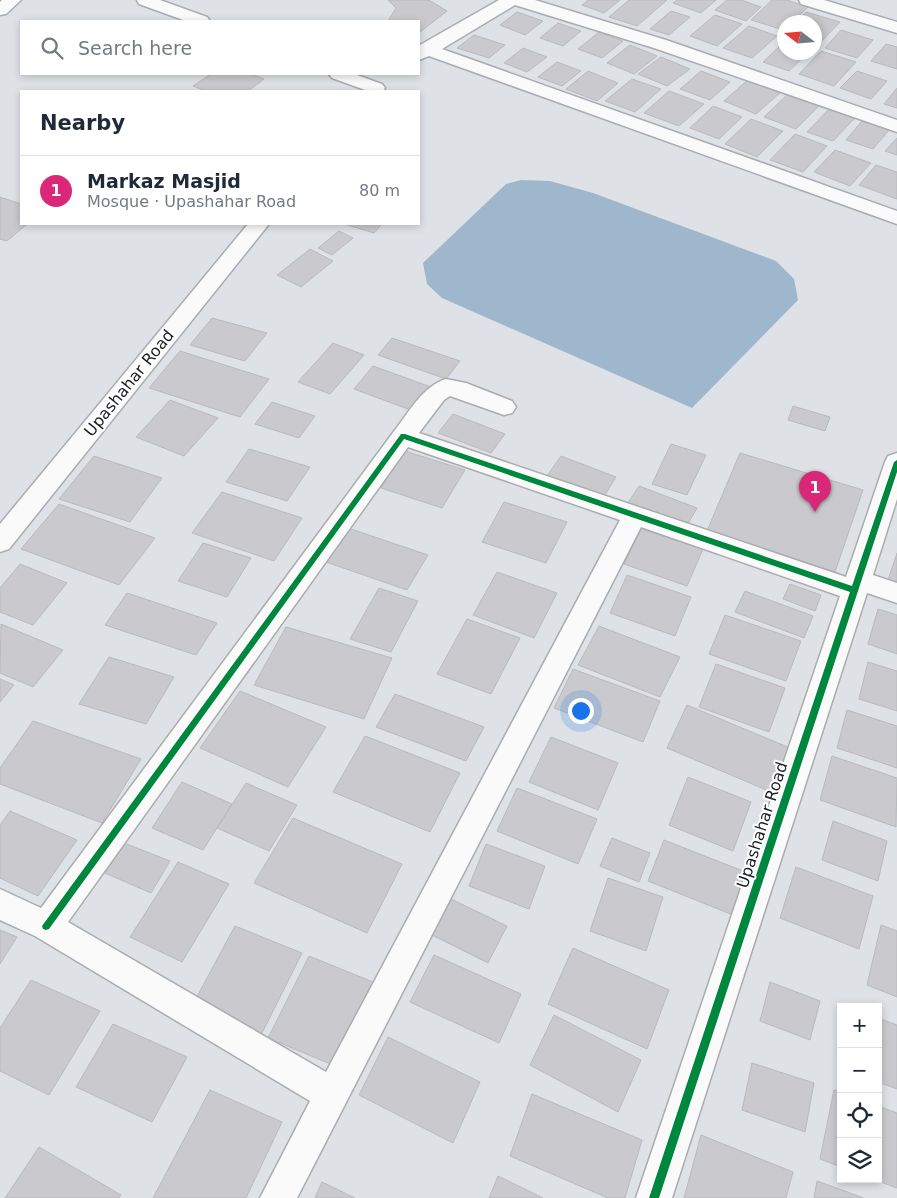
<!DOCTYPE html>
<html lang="en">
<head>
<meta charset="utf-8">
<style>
	body { margin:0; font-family:"DejaVu Sans",sans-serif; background:#f2f2f3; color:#1f2937 }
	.controls { position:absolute; right:15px; bottom:15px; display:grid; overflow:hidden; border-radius:0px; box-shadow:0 2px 8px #0003 }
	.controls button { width:45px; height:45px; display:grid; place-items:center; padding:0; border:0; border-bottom:1px solid #e0e1e3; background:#fff; color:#1f2937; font:25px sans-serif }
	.compass { position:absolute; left:777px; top:15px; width:45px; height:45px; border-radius:50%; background:#fff; box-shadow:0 2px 8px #0003; rotate:286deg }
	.you { position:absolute; left:580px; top:710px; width:18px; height:18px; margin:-12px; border:4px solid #fff; border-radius:50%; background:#1a73e8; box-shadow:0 0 0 8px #1a73e833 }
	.badge { display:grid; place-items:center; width:32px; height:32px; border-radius:50%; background:#db2777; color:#fff; font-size:16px; font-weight:700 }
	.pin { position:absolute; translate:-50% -41px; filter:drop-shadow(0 1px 2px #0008) }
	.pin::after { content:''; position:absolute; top:26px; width:18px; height:15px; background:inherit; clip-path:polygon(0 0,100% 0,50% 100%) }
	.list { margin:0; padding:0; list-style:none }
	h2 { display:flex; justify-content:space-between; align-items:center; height:65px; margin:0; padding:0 20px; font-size:21px }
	h2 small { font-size:16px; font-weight:400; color:#747a83 }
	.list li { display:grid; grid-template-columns:32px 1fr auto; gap:15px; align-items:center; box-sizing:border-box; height:70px; padding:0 20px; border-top:1px solid #e0e1e3 }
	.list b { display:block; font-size:19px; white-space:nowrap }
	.list p { margin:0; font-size:16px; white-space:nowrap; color:#747a83 }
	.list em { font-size:16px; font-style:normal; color:#747a83 }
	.icon { flex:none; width:28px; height:28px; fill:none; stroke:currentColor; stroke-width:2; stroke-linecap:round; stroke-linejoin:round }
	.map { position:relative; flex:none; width:897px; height:1198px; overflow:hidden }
	.search { position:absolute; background:#fff; box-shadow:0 2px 8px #0003; left:20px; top:20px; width:400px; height:55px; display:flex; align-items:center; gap:12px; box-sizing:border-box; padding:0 18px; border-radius:0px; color:#747a83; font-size:19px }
	.panel { position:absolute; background:#fff; box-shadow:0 2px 8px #0003; left:20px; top:90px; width:400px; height:135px; border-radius:0px }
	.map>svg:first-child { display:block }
</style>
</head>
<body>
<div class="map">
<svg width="897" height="1198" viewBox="0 0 897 1198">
	<rect width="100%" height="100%" fill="#dee1e6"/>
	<!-- water -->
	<path fill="#9eb7cc" d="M521,180l29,1 43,12 183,68 18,18 4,21 -106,108 -250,-110 -15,-14 -4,-21 83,-79z"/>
	<!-- building -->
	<path fill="#cacace" stroke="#b9b9be" d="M388,0h41l18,11 -27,21 -1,-11h-31l8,-13z
		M588,0h32l-16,13 -22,-8z
		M629,0h38l-30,26 -28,-9z
		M677,0h39l-15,13 -28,-10z
		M727,0h14l20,7 -15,14 -31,-11z
		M772,0h15l21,7 -16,15h-8v8l-33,-10z
		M671,11l19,6 -21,18 -19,-6z
		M517,12l26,9 -18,14 -25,-10z
		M806,12l34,10 -24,25 -2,-25h-18z
		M715,15l27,9 -25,22 -27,-10z
		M558,23l23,8 -18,15 -23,-8z
		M749,26l28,10 -25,22 -29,-10z
		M841,30l32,10 -16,18 -32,-10z
		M599,32l24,9 -21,17 -24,-9z
		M474,35l31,10 -16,13 -32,-10z
		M784,42v10h25l-20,19 -26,-9z
		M886,44l11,3v22l-26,-8z
		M630,45l27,11 -23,18 -27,-11z
		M523,48l24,9 -20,15 -23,-9z
		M821,51l35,11 -22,24 -35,-12z
		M661,57l29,12 -23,17 -29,-12z
		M557,62l24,9 -19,15 -24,-9z
		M588,71l30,12 -21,18 -31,-12z
		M701,71l29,11 -20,18 -30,-11z
		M857,71l30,10 -16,18 -31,-11z
		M211,74h40l13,5 -16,12h-42l-13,-5z
		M632,79l29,10 -26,23 -30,-11z
		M749,79l32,13 -25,22 -32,-13z
		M897,88v20l-13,-4z
		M669,91l35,13 -25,22 -35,-13z
		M788,94l32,11 -24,24 -32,-12z
		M713,106l29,11 -23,22 -29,-11z
		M829,109l26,9 -22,23 -26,-9z
		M751,119l32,12 -26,26 -32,-13z
		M862,121l27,9 -16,19 -27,-9z
		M795,134l32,12 -24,26 -33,-12z
		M897,138v17l-12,-4z
		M835,150l36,13 -21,23 -36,-14z
		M876,165l21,7v27l-38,-14z
		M0,197l21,7v20h6l-20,17 -7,-2z
		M344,224h38l-8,9z
		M339,231l14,7 -21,17 -14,-7z
		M310,249l23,12 -32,26 -24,-12z
		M212,318l55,15 -22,28 -55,-16z
		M392,338l68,23 -14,18 -68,-24z
		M333,343l31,12 -34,39 -32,-12z
		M180,351l89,28 -29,38 -91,-29z
		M373,366l58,21 -18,24 -59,-22z
		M170,400l48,18 -34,38 -48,-19z
		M272,402l43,14 -16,22 -44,-14z
		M793,406l37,11 -5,14 -37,-11z
		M453,414l52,20 -14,19 -53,-20z
		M671,444l35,11 -19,40 -35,-11z
		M249,449l61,18 -23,34 -61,-19z
		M405,451l60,19 -23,38 -61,-20z
		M740,453l123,37 -28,82 -128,-41z
		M94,456l68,22 -32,44 -71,-23z
		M561,456l55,21 -13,21 -56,-22z
		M639,486l58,22 -12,21 -59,-23z
		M222,492l80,26 -28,43 -82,-28z
		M504,502l63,20 -21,41 -64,-21z
		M59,504l96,34 -36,47 -98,-36z
		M348,528l80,27 -21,35 -81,-28z
		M641,529l62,20 -16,37 -63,-22z
		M203,543l48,15 -24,39 -49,-16z
		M897,553v34l-10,-4z
		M20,564l47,19 -34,42 -33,-13v-24z
		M497,572l60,21 -23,45 -61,-23z
		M627,575l64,22 -16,39 -65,-23z
		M790,584l31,11 -6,16 -32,-12z
		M379,588l39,13 -27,51 -41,-13z
		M745,591l68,25 -9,22 -69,-26z
		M127,593l90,30 -21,32 -91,-30z
		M878,609l19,6v39l-29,-10z
		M725,615l76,26 -15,40 -77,-27z
		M467,619l53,19 -29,56 -54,-20z
		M1,624l62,26 -30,37 -33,-14z
		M599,626l81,31 -20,40 -82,-32z
		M286,627l106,31 -28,61 -110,-34z
		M109,657l65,20 -28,47 -67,-20z
		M868,662l29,9v40l-38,-12z
		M716,664l69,24 -16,44 -70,-25z
		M573,669l87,32 -17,41 -89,-34z
		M0,679l14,6 -14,17z
		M240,691l86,36 -38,60 -88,-39z
		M395,694l89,33 -18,34 -90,-34z
		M687,705l103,43 -19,44 -104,-44z
		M847,710l50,16v42l-60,-20z
		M33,721l108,38 -39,64 -102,-39v-16z
		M365,736l95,37 -30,59 -97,-40z
		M551,737l67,26 -20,47 -69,-28z
		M832,756l65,22 -1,49 -76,-27z
		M688,777l63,25 -18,49 -64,-26z
		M182,782l50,22 -29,46 -51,-22z
		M246,783l51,22 -28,46 -52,-23z
		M517,788l80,31 -19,45 -81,-33z
		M10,811l67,29 -39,56 -38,-18v-53z
		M293,818l109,46 -35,69 -113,-50z
		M833,821l54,20 -9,40 -56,-21z
		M612,838l38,15 -11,29 -39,-16z
		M664,840l84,33 -15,42 -85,-34z
		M124,843l46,18 -19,32 -46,-20z
		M486,844l59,22 -16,43 -60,-23z
		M178,862l51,22 -47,78 -52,-25z
		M796,867l77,29 -14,53 -79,-31z
		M608,878l55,19 -17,54 -56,-20z
		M451,899l56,27 -19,37 -56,-28z
		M881,925l16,6v66l-30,-12z
		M235,926l67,27 -41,82 -69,-29z
		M0,930l17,7 -17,27z
		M573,948l96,42 -22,59 -99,-45z
		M434,955l87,39 -22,49 -89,-41z
		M309,956l69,28 -38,84 -72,-30z
		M31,980l69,31 -51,84 -49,-24v-43z
		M770,982l50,19 -10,39 -50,-19z
		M554,1015l87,45 -23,52 -88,-47z
		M878,1018l19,7v64l-19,-7z
		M113,1024l74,33 -35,65 -76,-35z
		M388,1037l92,45 -27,61 -94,-48z
		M752,1063l62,20 -9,49 -63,-22z
		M210,1090l72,32 -36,76h-93z
		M834,1090l7,2v75l-21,-8z
		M532,1094l110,46 -17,58h-17l-98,-42z
		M878,1106l19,7v75l-24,-9h5z
		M701,1135l92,37 -7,26h-102z
		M39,1147l82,48 -2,3h-114z
		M498,1176l45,22h-54z
		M817,1181l47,17h-50z
		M322,1182l33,16h-40z"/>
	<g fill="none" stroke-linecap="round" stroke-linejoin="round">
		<defs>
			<path id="street" d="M2,0h19l-15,14 -6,1v-13z
				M137,0h23l47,17 3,4h-24l-47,-17z
				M499,0h36l131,40 231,80v12l-243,-84 -139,-43 -73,44 455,162v13l-468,-168 -10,4 1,-15z
				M799,0h25l73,22v11l-96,-29z
				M329,74h25l28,10 3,4 -2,3h-15l-36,-13z
				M248,224h21l-260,325 -9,3v-28z
				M446,379l20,4 46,18 4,6 -4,6 -8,2 -54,-19 -6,4 -25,33 427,144 39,-115 3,-6 9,-3v46l-24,76 24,8v20l-30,-10 -195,605h-36l204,-602 -199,-69 -344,671h-37l50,-97 -275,-165 -35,-16v-31l41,19 354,-478c14,-18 28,-44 51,-51zM408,447l212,73 -294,552 -258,-150z"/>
		</defs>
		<!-- street casing -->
		<use href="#street" stroke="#aaacb0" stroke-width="3"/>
		<!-- street -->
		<use href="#street" fill="#fafafb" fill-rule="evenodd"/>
		<defs>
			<path id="cycleway" d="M401,434h4l447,152 42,-124 3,-2v12l-238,726h-10l201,-606 -446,-153 -355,490 -3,1 -3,-1 -1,-3z"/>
		</defs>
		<!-- cycleway casing -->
		<use href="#cycleway" stroke="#fff" stroke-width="3"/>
		<!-- cycleway -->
		<use href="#cycleway" fill="#00873e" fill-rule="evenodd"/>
	</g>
	<g text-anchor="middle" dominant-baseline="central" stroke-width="4" stroke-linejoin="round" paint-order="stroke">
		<!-- street labels -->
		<g font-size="16" fill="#1c1e22" stroke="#fff">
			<text transform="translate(129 383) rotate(-51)">Upashahar Road</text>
			<text transform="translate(762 825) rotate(-72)">Upashahar Road</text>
		</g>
	</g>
</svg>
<div class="controls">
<button>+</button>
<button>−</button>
<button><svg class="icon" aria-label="locate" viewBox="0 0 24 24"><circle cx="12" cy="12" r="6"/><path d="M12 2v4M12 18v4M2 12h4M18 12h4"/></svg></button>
<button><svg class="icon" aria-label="layers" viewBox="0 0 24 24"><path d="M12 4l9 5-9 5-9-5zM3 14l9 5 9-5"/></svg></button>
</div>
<svg class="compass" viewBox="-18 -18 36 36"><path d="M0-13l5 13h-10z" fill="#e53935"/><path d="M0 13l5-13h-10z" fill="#747a83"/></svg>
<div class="you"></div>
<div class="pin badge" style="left:815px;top:512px">1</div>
<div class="search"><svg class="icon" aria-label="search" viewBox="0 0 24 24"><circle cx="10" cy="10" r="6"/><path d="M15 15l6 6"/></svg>Search here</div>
<section class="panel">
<h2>Nearby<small></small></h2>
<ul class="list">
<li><span class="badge">1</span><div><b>Markaz Masjid</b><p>Mosque · Upashahar Road</p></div><em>80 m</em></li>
</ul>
</section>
</div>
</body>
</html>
